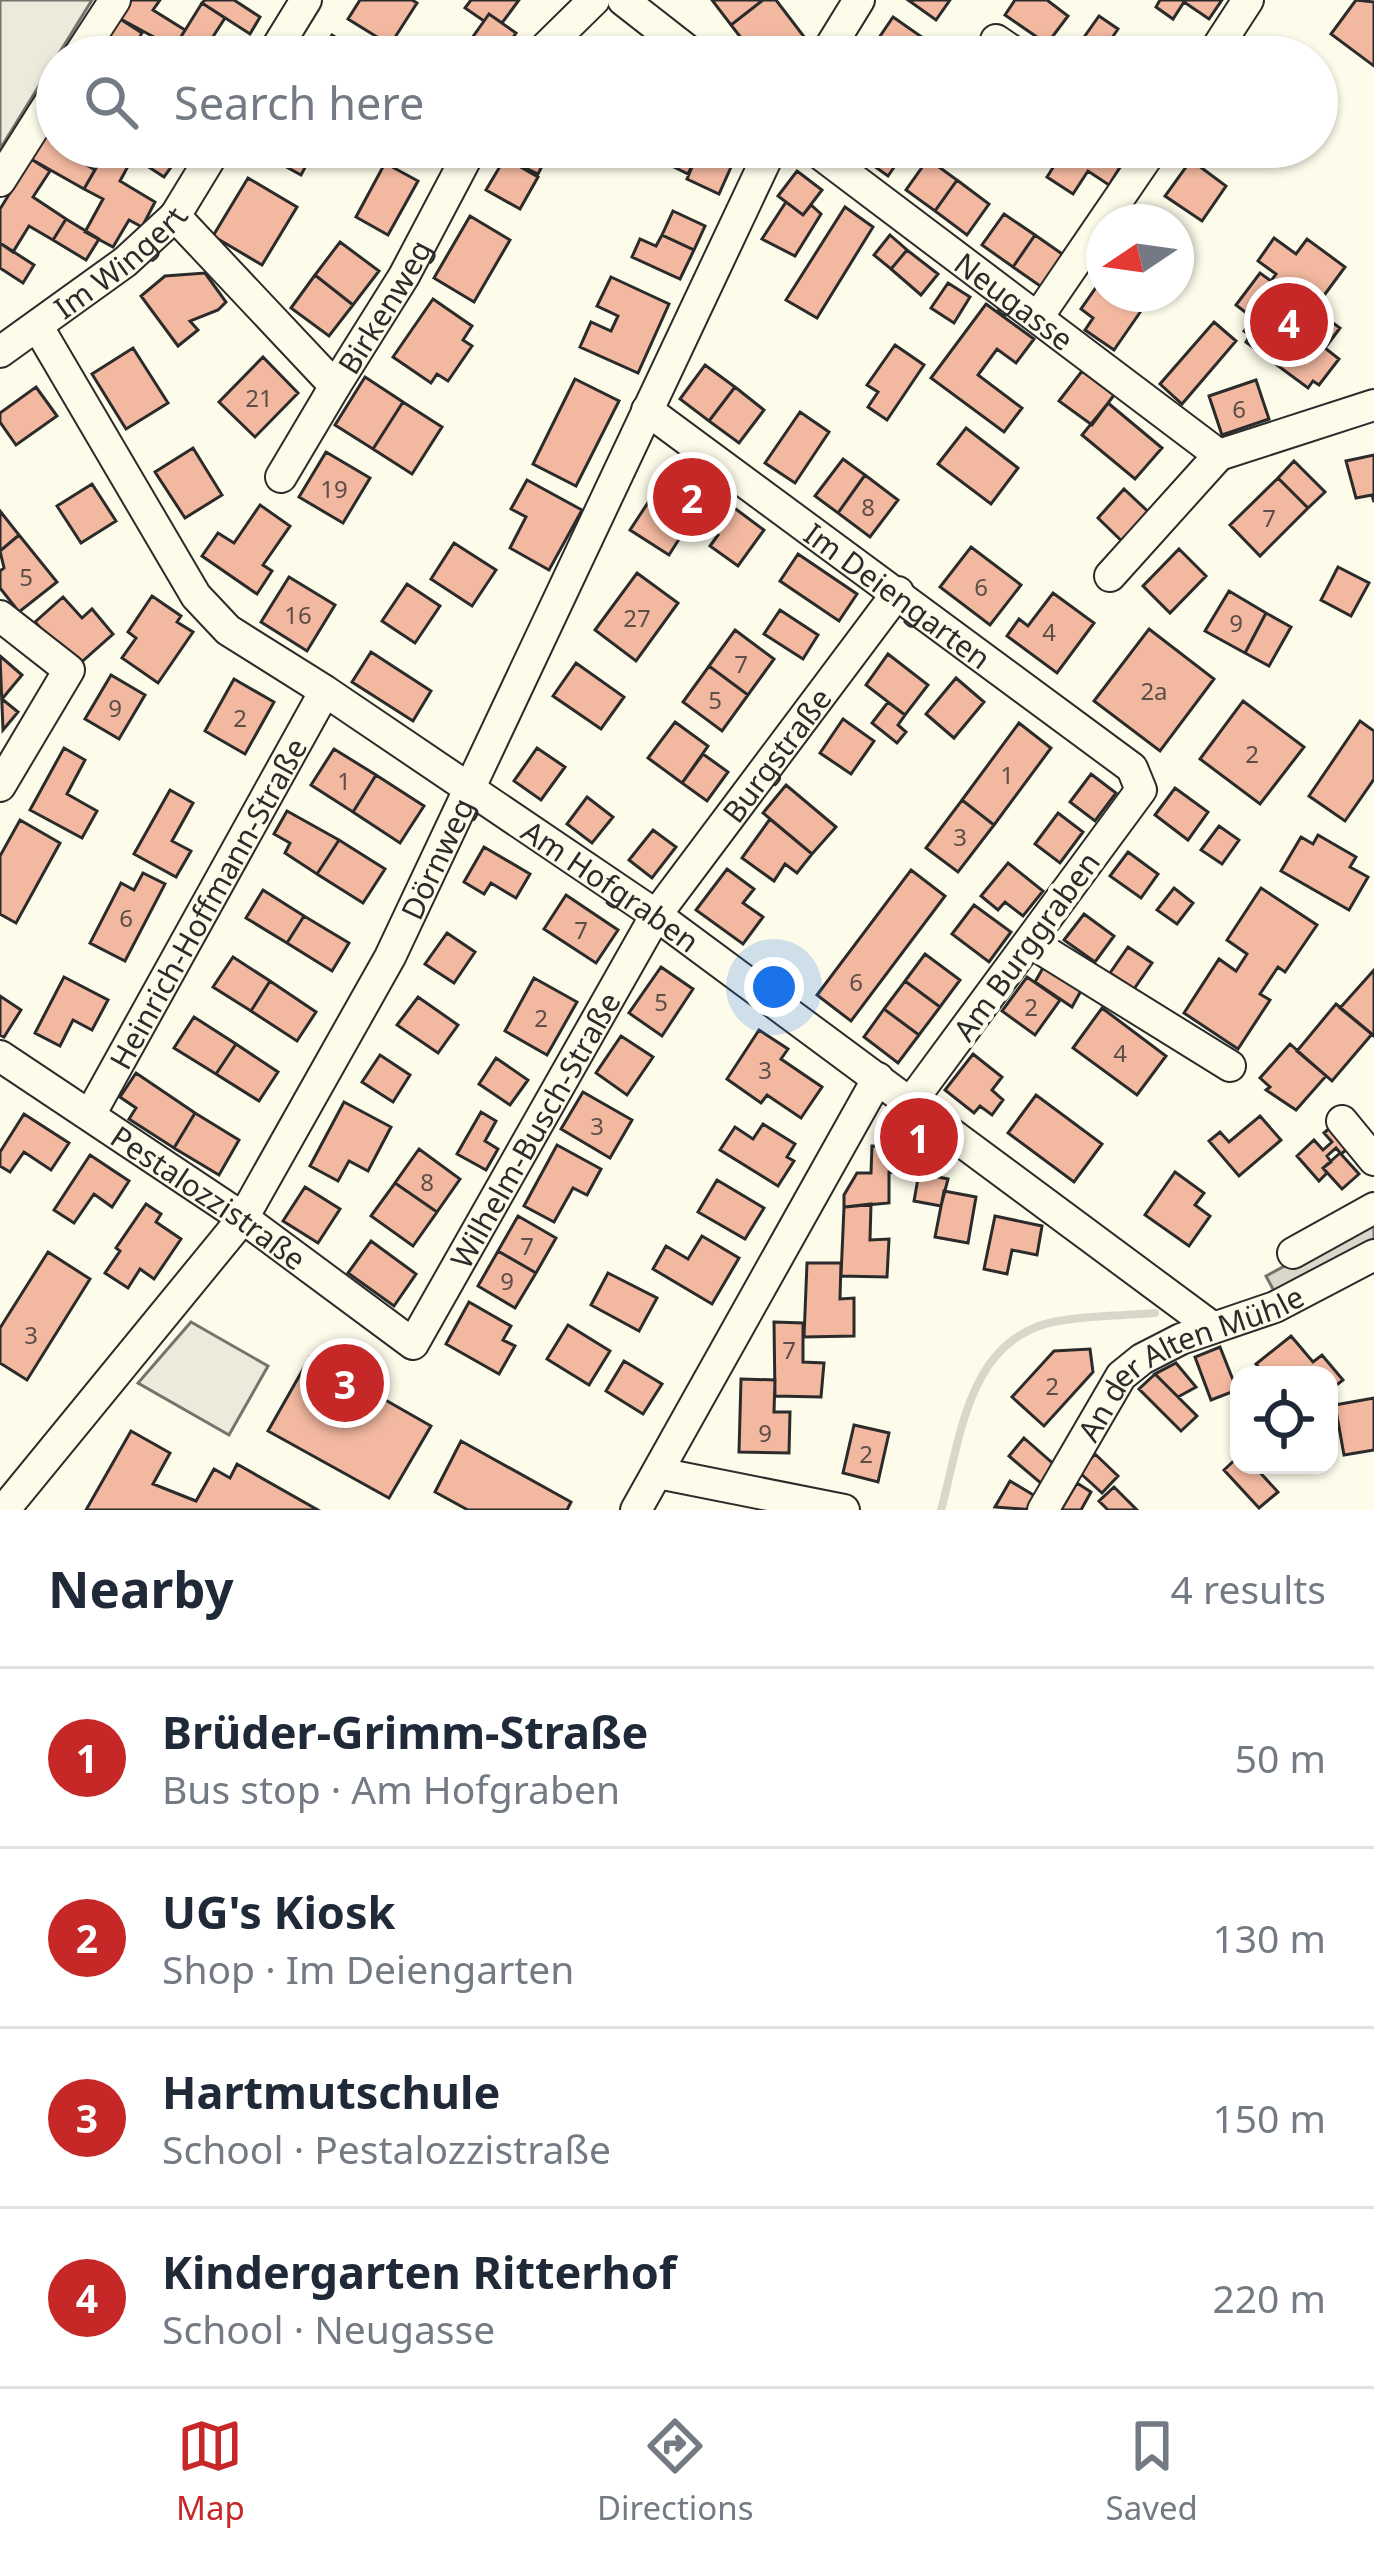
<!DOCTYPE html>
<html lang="en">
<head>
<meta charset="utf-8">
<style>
	body { margin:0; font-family:"Noto Sans",sans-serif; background:#f6f6f7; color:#1f2937 }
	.controls { position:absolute; right:36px; bottom:36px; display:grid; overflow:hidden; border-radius:24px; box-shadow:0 3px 9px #0004 }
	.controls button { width:108px; height:108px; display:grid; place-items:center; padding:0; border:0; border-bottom:3px solid #e0e1e3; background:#fff; color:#1f2937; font:60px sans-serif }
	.compass { position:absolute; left:1086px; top:204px; width:108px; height:108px; border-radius:50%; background:#fff; box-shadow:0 3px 9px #0004; rotate:257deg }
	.you { position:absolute; left:774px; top:987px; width:42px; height:42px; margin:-30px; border:9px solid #fff; border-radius:50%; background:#1a73e8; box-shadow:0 0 0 18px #1a73e833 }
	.badge { display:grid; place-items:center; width:78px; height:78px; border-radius:50%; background:#c62828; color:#fff; font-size:39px; font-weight:700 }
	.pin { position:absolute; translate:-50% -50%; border:6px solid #fff; box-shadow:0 3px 12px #0006 }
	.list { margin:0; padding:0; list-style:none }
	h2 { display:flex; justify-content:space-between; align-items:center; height:156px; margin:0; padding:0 48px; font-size:51px }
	h2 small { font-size:39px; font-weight:400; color:#747a83 }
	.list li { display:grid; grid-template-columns:78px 1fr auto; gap:36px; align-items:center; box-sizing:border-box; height:180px; padding:0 48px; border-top:3px solid #e0e1e3 }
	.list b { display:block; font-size:45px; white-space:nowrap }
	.list p { margin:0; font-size:39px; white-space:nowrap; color:#747a83 }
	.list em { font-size:39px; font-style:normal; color:#747a83 }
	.icon { flex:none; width:66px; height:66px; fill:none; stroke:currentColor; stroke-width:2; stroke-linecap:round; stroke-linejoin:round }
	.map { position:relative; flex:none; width:1374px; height:1510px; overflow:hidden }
	.search { position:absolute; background:#fff; box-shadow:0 3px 9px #0004; left:36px; right:36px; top:36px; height:132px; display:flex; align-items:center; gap:30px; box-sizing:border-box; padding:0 42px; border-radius:66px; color:#747a83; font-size:45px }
	.sheet { height:876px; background:#fff }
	nav { display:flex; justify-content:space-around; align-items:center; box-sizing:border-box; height:168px; border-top:3px solid #e0e1e3; background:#fff; font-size:33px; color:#747a83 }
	nav a { display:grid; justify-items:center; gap:6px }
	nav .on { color:#c62828 }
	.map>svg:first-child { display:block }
</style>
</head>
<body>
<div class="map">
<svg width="1374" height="1510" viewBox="0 0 1374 1510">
	<rect width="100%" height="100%" fill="#fdfbea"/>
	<!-- green -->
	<path fill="#ecebdb" stroke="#74746e" stroke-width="3" d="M0,0h92l-92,149z"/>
	<!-- parking -->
	<path fill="#eceadb" stroke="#74746e" stroke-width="3" d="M191,1322l77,44 -39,69 -91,-52z"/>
	<!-- water -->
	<path fill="#d8d7c9" stroke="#74746e" stroke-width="3" d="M1374,1218v21l-99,54 -9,-17z"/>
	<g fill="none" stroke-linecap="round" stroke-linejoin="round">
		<!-- stream -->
		<path stroke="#d8d7c9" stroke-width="8" d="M941,1510c20,-72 26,-169 112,-188 32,-7 69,-6 102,-9"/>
	</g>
	<!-- building -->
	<path fill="#f2b8a0" stroke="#2b2b2b" stroke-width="3" d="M128,0h32l-7,10 32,20 -11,18 -57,-31z
		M205,0h29l26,17 -10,17 -48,-31z
		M360,0h52l5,3 -27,42 -42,-26z
		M471,0h48l-17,23 -13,-9 -5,7 -19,-13z
		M712,0h51l-32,25z
		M763,0h13l29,38 -25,19h-24l-25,-32z
		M908,0h42l-14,20z
		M1015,0h32l21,16 -21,28 -42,-29z
		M1160,0h62l-13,19 -25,-17 -11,17 -17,-12z
		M1356,0l18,2v64l-43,-32z
		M202,3l23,15 -18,28 18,11h-38l-13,-9z
		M489,14l27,19 -17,24h-21l-13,-9z
		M1099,16l19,13 -13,19 13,9h-48z
		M117,17l25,16 -14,24h-35z
		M893,17l36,25 -11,15 -50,-3z
		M332,35l34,22h-48z
		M57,115v32h10l-3,4 31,19 -11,19 -53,-30z
		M108,147h10l15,10 -13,24 35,21 -13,25 -13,-7 -16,27 -28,-15 18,-33 -19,-10z
		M118,147h41l18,12 -13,18z
		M267,147h49l-15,28 -38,-21z
		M510,147h42l-14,27 -33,-16z
		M659,147h42l-13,27 -34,-17z
		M866,147h42l-20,29 -28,-20z
		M1066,147h51l11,7 -19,31 -21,-14 -15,23 -26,-17z
		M1218,147h34l-10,16z
		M698,153l33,14 -12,27 -32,-15z
		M505,158l33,19 -18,32 -34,-19z
		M31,159l19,12 -17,26 33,22 -13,21 -24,-14 -16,26 -13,-9v-34z
		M928,159l29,21 -22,31 -29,-21z
		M1191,160l35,26 -24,35 -37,-25z
		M385,163l33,18 -30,54 -32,-18z
		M797,171l25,19 -19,25 -25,-19z
		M248,178l49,29 -35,58 -49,-29z
		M957,180l32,24 -22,31 -32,-24z
		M786,202l17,13 8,-10 10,9 -26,42 -33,-17z
		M845,207l28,20 -56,91 -31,-18z
		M673,211l32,15 -11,24 -32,-15z
		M1004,214l31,21 -22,32 -31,-22z
		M470,216l40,24 -36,62 -40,-24z
		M66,219l33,20 -13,21 -33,-20z
		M662,235l32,15 -14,29 -48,-22 8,-18 16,7z
		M890,235l17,15 -16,19 -17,-14z
		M1035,235l30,21 -22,32 -30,-21z
		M1274,238l22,16 11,-15 38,28 -31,42 26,19 -15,20 14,11 -20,26 -6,-4 -5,7 -62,-46 4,-7 -6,-4 9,-13 -17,-13 24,-32 11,8 5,-7 -18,-13z
		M340,242l39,29 -26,34 -38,-30z
		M0,243l34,22 -11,18 -23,-15z
		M907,250l31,24 -17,21 -30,-26z
		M205,273l21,29 -8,8 -28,11 8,9 -20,16 -37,-50 24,-20z
		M315,275l38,30 -24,31 -38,-28z
		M1104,276v18h40l6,4 -36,52 -29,-20 8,-12 -12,-9z
		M611,277l58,27 -31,69 -58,-26 11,-25 20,9 7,-15 -21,-10z
		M948,283l22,14 -16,26 -23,-15z
		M433,299l39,27 -9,14 9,6 -24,35 -11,-7 -6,9 -38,-26z
		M986,304l48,35 -18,24 -19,-14 -19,26 44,33 -18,24 -73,-54z
		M1214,322l22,19 -54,63 -22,-20z
		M895,345l29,20 -37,55 -19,-13 10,-15 -11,-7z
		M133,348l35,55 -42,26 -34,-55z
		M263,357l35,36 -43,44 -36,-35z
		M705,365l30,22 -26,34 -29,-22z
		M1082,371l32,24 -22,30 -33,-24z
		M365,377l38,25 -30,47 -38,-24z
		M575,379l44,22 -43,85 -43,-22z
		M1256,380l13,39 -47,16 -13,-39z
		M36,387l21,29 -41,29 -16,-23v-9z
		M735,387l29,23 -25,33 -30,-22z
		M403,402l39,25 -30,47 -39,-25z
		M1108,403l54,45 -27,31 -53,-44z
		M800,412l29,20 -34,51 -30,-20z
		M966,428l52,40 -27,36 -53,-40z
		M193,448l29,47 -37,23 -30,-46z
		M326,452l44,26 -27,45 -44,-26z
		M1374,455v47l-2,-7 -16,3 -10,-37z
		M843,459l22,16 -27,38 -23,-17z
		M1294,461l31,31 -17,16 -30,-30z
		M865,475l33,25 -28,37 -32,-24z
		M694,478l70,52 -26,36 -28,-20 8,-11 -43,-31z
		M1278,478l30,30 -48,48 -30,-31z
		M527,480l55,30 -33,60 -39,-22 16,-31 -15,-8z
		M92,484l24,37 -35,22 -24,-37z
		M1124,489l31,29 -27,29 -30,-29z
		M655,492l38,25 -24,38 -39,-25z
		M260,505l30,21 -27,39 9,6 -15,23 -55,-38 16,-23 16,10z
		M0,511l19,24 -19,16z
		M19,535l38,47 -38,30 -19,-24v-17l4,-3 -4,-17z
		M454,543l42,27 -24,36 -41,-27z
		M971,547l50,38 -31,40 -50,-38z
		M1179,549l27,27 -36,37 -27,-27z
		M798,554l59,40 -18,27 -59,-40z
		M1338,567l31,16 -18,33 -30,-16z
		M637,573l41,30 -42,58 -41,-31z
		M289,577l46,28 -28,46 -46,-29z
		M407,584l33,22 -25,37 -33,-22z
		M1229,591l37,22 -21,40 -40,-22z
		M1053,593l41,30 -37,50 -50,-37 12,-17 9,7z
		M152,596l29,20 -4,6 16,10 -35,51 -36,-25 14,-20 -8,-6z
		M63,597l19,21 10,-9 21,25 -37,33 -41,-45z
		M780,610l38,25 -15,24 -39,-25z
		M1266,613l25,14 -22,39 -24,-13z
		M1149,629l65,50 -54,72 -66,-50z
		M735,630l39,29 -26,36 -39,-29z
		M371,652l60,39 -18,30 -61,-39z
		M888,654l40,31 -23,30 -39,-30z
		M0,656l22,19 -20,24 16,13 -15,18z
		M576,663l48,34 -23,32 -48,-33z
		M709,666l39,29 -26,36 -39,-29z
		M111,675l34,20 -26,44 -34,-20z
		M956,678l28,24 -30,36 -28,-24z
		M234,679l40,23 -29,52 -40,-23z
		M1243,701l61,46 -44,57 -60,-45z
		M888,702l17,13 -7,10 8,7 -9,11 -25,-20z
		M843,719l31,22 -23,33 -31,-21z
		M1360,721l14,10v48l-29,42 -36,-25z
		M675,722l33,24 -26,37 -34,-25z
		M1019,723l32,25 -57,77 -32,-25z
		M64,748l21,12 -18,34 30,17 -15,27 -52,-28z
		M537,748l28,19 -24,33 -27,-19z
		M334,749l42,26 -23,37 -42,-27z
		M703,754l25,18 -21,29 -25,-18z
		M1091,774l25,19 -21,28 -25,-19z
		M376,775l48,31 -24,37 -47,-31z
		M786,785l50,42 -24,27 -49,-41z
		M1175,788l33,24 -20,28 -33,-25z
		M170,790l23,13 -21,38 19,10 -15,26 -42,-23z
		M587,797l26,20 -21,26 -25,-19z
		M962,800l32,25 -36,47 -32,-24z
		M287,811l52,29 -22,34 -32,-21 5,-10 -16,-9z
		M1058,813l25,19 -23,31 -25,-19z
		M770,819l42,35 -15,19 -12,-9 -11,17 -32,-23z
		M20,820l40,23 -44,80 -16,-9v-58z
		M1219,826l20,14 -17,24 -21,-14z
		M653,830l23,17 -24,31 -23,-18z
		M1318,835l38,22 -6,10 18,10 -19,33 -68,-39 20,-34 12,7z
		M339,840l46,29 -22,34 -46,-29z
		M484,847l46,27 -14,24 -25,-15 -7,11 -20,-12z
		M1128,852l30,22 -17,24 -31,-22z
		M1008,863l35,28 -20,25 -18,-14 -7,8 -17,-14z
		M727,869l27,20 -11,14 20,14 -20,27 -47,-34z
		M911,870l34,26 -94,125 -34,-26z
		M143,873l22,11 -40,77 -35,-18 31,-60 13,7z
		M1174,888l19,15 -16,21 -20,-14z
		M1261,888l56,37 -32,47 -7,-5 -18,27 10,6 -32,49 -54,-36 35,-54 17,12 11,-17 -20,-14z
		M263,890l41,26 -17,27 -41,-25z
		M566,895l52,35 -22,33 -52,-34z
		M974,905l37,27 -22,30 -37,-28z
		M1084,914l30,22 -19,26 -31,-22z
		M304,916l45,27 -17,28 -45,-28z
		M447,933l28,19 -21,31 -29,-19z
		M1128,947l24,16 -18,26 -24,-16z
		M925,954l35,26 -20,27 -35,-26z
		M233,957l37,24 -19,30 -38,-24z
		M1044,966l38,23 -10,18 -37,-25z
		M661,967l32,22 -31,47 -33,-23z
		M1374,970v66l-34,-28z
		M64,977l44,23 -16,30 -19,-10 -13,26 -25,-13z
		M1027,977l33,23 -25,35 -33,-24z
		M534,978l43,24 -30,53 -42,-24z
		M270,981l46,31 -19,29 -46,-30z
		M905,981l35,26 -21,28 -35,-26z
		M0,996l21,14 -17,27 -4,-2z
		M418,997l40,28 -20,28 -41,-28z
		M1336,1004l36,30 -40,47 -35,-30z
		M1102,1008l64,48 -29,39 -64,-47z
		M884,1009l35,26 -21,28 -34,-26z
		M194,1017l42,27 -20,30 -42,-26z
		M759,1030l29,19 -7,10 41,28 -21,31 -34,-23 -6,8 -34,-24z
		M621,1036l32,21 -26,38 -31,-22z
		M236,1044l42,28 -19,29 -43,-27z
		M1290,1044l36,32 -30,34 -30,-20 4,-3 -10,-9z
		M973,1054l29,23 -10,13 11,10 -11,15 -12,-9 -6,7 -29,-23z
		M380,1055l30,20 -17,27 -31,-20z
		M496,1058l32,22 -18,25 -31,-21z
		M136,1073l59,40 -21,35 -45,-29 7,-11 -16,-11z
		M583,1092l49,28 -22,38 -49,-29z
		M1036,1095l66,49 -28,38 -66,-49z
		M344,1102l47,25 -23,44 -19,-10 -11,20 -28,-15z
		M481,1112l15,9 -11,20 13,8 -12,21 -29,-16z
		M195,1113l44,27 -20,35 -45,-27z
		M24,1114l45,29 -18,27 -27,-18 -14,20 -10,-6v-14z
		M1260,1116l21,24 -42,36 -30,-35 11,-9 9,10z
		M763,1124l32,20 -8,13 7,4 -16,25 -58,-36 15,-23 18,12z
		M1332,1126l18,21 -9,7 -5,-6 -9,8 4,6 -8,6 4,5 -8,8 -22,-25 17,-16 9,10 9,-8 -8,-9z
		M557,1145l44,24 -14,26 -14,-7 -19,34 -30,-16z
		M872,1146l50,2 -3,25 -30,-1v31l-45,4v-12l13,-22h14z
		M419,1149l41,30 -23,33 -42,-29z
		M1340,1153l19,21 -17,15 -19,-21z
		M90,1155l39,26 -17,26 -18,-13 -20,29 -20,-13z
		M1175,1172l29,21 -9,12 15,11 -21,30 -44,-31z
		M919,1173l29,6 -7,27 -27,-5z
		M717,1180l47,28 -19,31 -47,-27z
		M395,1183l42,29 -24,34 -42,-30z
		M305,1187l35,22 -22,34 -35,-22z
		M944,1191l32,6 -8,46 -33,-6z
		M146,1204l15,10 -5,8 25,17 -27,40 -14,-10 -12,19 -23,-15 15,-22 -4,-3z
		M871,1204l-1,36 19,-1 -2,38 -46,-1 3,-69z
		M518,1216l38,22 -20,35 -38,-22z
		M995,1216l47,10 -5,29 -25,-5 -5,24 -23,-5z
		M702,1236l37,22 -27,46 -59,-35 13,-23 22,13z
		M371,1241l45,33 -22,32 -46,-33z
		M498,1251l38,22 -21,35 -37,-22z
		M48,1252l42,27 -63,101 -27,-17v-35z
		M807,1263h34l-1,36 14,-1v38l-50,1z
		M608,1273l49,25 -18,33 -48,-26z
		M469,1302l42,24 -8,14 12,6 -16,28 -53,-30z
		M774,1322l29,1v39l21,1 -3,34 -46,-1z
		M568,1325l42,26 -21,34 -42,-26z
		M1291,1336l22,26 9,-7 21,25 -14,11v-16h-64l-9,-11z
		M1220,1347l17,43 -26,10 -16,-43z
		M1090,1349l3,23 -49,54 -32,-29 42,-46z
		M310,1357l121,69 -42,72 -121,-67z
		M624,1361l38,23 -19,30 -37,-23z
		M1176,1363l20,24 -18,10 -23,-23z
		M1155,1374l42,42 -16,15 -42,-42z
		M741,1379l34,1 -1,32h16l-1,41 -50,-1z
		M1374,1398v52l-30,5 -9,-50z
		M854,1425l35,8 -11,49 -35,-9z
		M131,1431l39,22 -17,31 43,17 18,-32 16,9 7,-14 81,46h-232z
		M1024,1438l34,30 -15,17 -34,-29z
		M461,1441l110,61 -4,8h-99l-33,-18z
		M1095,1454l23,22 -16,17 -23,-21z
		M1239,1456v9h14l25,27 -19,16 -35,-38z
		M1010,1481l30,18 -6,11 -39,-3z
		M1077,1483l14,9 -10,18h-20z
		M1114,1487l23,23h-29l-9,-9z"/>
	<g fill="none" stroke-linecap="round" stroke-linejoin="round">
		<defs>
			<g id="minor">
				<path d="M623,0l73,57"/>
				<path d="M996,40l25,17"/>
				<path d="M78,57l37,-57"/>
				<path d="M271,57l35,-57"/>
				<path d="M536,57l58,-57"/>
				<path d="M824,57l35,-57"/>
				<path d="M1211,57l37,-57"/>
				<path id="s1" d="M811,147l408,308 155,-50"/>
				<path d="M0,181l57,-90"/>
				<path id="s2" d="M175,216l160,170 69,-110 68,-129"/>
				<path d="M1038,317l116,-170"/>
				<path id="s3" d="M38,327l158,269 32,34 97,61 331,224 556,412"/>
				<path id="s4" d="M0,352l125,-90 50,-46 42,-69"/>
				<path id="s5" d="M647,410l485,358 9,22 -230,312"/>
				<path d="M281,477l54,-91"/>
				<path d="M1110,576l109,-121"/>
				<path d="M0,616l69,54 -69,116"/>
				<path d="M1030,942l200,124"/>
				<path id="s6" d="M0,1056l243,162 170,126 243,-429 242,-323"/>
				<path id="s7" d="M91,1113l234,-422"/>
				<path d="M1342,1121l32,39"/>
				<path d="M1293,1253l81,-45"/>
				<path d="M658,1473l186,37"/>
				<path id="s8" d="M4,1510l239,-292 147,-261 382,-810"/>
				<path d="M636,1510l242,-432"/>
				<path id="s9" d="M1043,1510l78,-134 21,-17 39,-20 94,-32 99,-52"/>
			</g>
		</defs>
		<!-- minor casing -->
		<use href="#minor" stroke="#2b2b2b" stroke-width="34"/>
		<!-- minor -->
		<use href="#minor" stroke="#fdfbea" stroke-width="30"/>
	</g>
	<g text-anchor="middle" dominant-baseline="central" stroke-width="9" stroke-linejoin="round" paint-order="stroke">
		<!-- number labels -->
		<g font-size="24" fill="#5d4e48">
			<text x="259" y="397">21</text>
			<text x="1239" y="408">6</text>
			<text x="334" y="488">19</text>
			<text x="868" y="506">8</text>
			<text x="1269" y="517">7</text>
			<text x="26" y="576">5</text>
			<text x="981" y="586">6</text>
			<text x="298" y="614">16</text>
			<text x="637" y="617">27</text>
			<text x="1236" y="622">9</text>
			<text x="1049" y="631">4</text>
			<text x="741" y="663">7</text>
			<text x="1154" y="690">2a</text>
			<text x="715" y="699">5</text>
			<text x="115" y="707">9</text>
			<text x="240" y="717">2</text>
			<text x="1252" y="753">2</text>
			<text x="1007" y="774">1</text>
			<text x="344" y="780">1</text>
			<text x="960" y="836">3</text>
			<text x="126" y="917">6</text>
			<text x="581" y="929">7</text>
			<text x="856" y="981">6</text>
			<text x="661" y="1001">5</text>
			<text x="1031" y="1006">2</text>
			<text x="541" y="1017">2</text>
			<text x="1120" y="1052">4</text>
			<text x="765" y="1069">3</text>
			<text x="597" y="1125">3</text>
			<text x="427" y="1181">8</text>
			<text x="527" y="1245">7</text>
			<text x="507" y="1280">9</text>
			<text x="31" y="1334">3</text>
			<text x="789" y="1349">7</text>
			<text x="1052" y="1385">2</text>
			<text x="765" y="1432">9</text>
			<text x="866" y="1453">2</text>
		</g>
		<!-- street labels -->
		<g font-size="30" fill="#2b2b2b" stroke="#fdfbea">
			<text stroke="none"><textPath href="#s4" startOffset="150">Im Wingert</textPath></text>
			<text stroke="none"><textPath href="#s1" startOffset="255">Neugasse</textPath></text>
			<text stroke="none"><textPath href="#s2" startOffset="327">Birkenweg</textPath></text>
			<text stroke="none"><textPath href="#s5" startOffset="312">Im Deiengarten</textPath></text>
			<text stroke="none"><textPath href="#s6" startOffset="1197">Burgstraße</textPath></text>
			<text stroke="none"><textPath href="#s8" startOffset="786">Dörnweg</textPath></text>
			<text stroke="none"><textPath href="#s3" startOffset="819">Am Hofgraben</textPath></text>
			<text stroke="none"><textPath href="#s7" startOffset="240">Heinrich-Hoffmann-Straße</textPath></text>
			<text transform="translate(1026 946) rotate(-54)">Am Burggraben</text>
			<text stroke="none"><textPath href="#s6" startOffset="750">Wilhelm-Busch-Straße</textPath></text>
			<text stroke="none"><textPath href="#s6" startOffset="252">Pestalozzistraße</textPath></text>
			<text stroke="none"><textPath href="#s9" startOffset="219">An der Alten Mühle</textPath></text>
		</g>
	</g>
</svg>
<div class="controls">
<button><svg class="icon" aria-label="locate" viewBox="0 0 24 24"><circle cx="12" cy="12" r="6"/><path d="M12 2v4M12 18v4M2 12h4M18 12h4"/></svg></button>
</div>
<svg class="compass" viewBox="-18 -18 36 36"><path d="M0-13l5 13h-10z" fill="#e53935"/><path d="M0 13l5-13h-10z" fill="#747a83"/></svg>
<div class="you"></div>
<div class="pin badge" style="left:919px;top:1137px">1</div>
<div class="pin badge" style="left:692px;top:497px">2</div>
<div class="pin badge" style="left:345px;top:1383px">3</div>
<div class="pin badge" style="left:1289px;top:322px">4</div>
<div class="search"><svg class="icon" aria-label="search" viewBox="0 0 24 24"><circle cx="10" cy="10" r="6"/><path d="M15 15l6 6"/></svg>Search here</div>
</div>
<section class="sheet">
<h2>Nearby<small>4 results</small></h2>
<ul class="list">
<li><span class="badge">1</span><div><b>Brüder-Grimm-Straße</b><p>Bus stop · Am Hofgraben</p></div><em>50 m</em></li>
<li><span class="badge">2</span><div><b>UG's Kiosk</b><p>Shop · Im Deiengarten</p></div><em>130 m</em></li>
<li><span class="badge">3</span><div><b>Hartmutschule</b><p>School · Pestalozzistraße</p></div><em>150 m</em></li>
<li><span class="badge">4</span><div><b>Kindergarten Ritterhof</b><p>School · Neugasse</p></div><em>220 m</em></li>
</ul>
</section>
<nav>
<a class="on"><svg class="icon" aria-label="map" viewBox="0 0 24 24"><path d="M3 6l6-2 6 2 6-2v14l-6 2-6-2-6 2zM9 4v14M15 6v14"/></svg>Map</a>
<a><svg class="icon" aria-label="directions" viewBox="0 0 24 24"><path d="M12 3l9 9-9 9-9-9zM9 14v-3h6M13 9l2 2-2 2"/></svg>Directions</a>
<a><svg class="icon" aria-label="saved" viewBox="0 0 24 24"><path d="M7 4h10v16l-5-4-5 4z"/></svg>Saved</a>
</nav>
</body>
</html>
